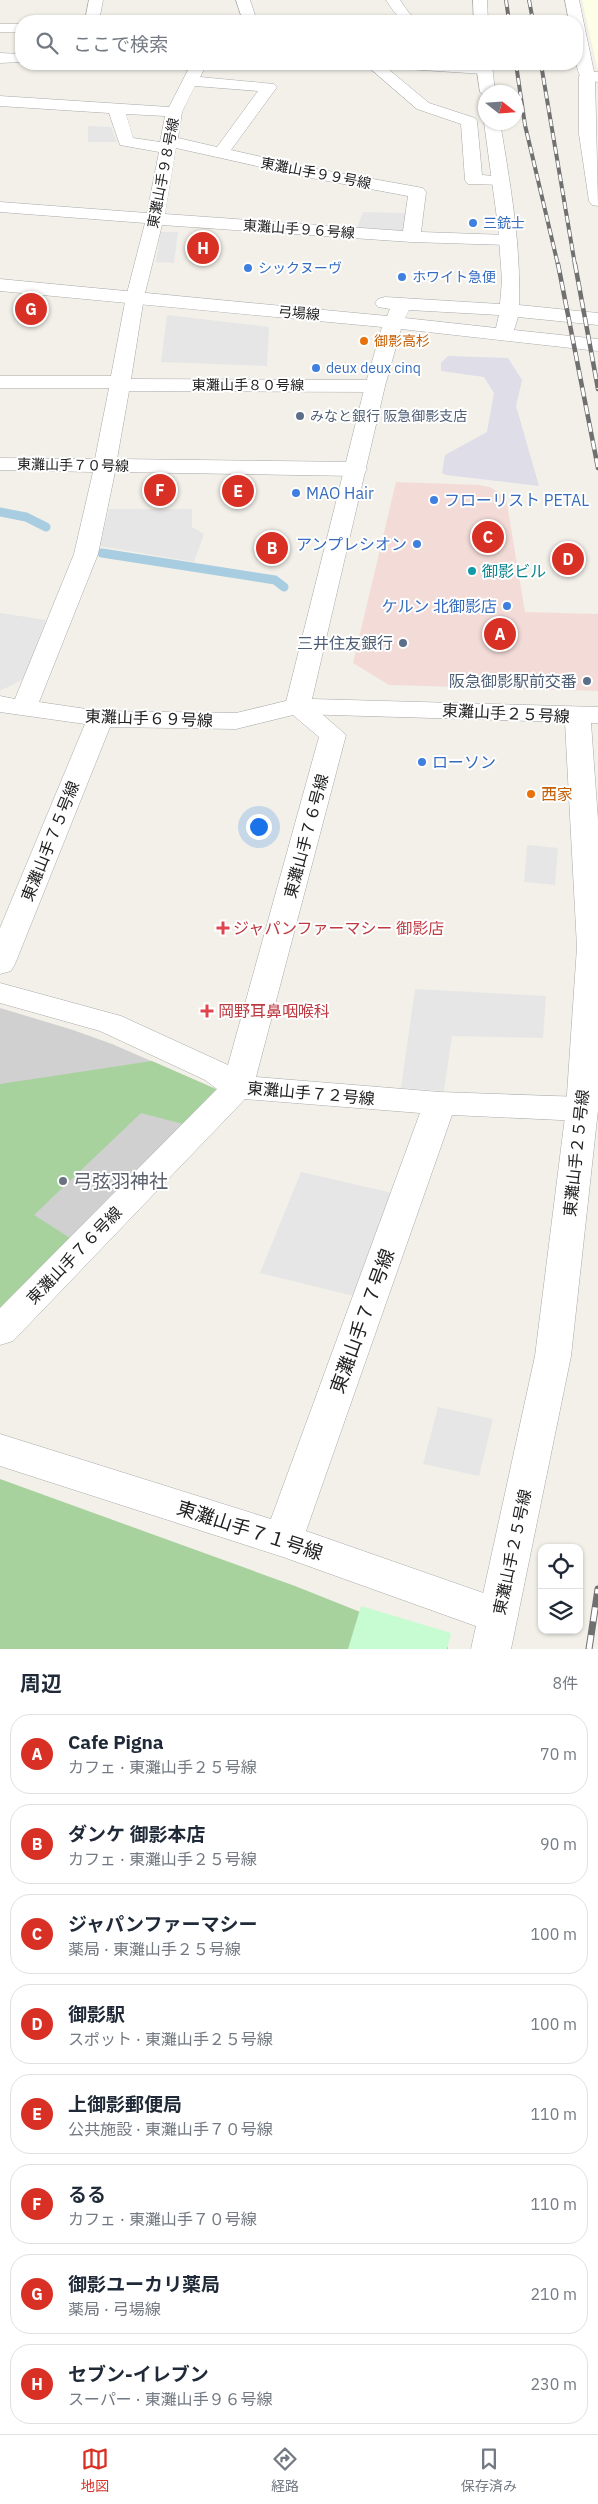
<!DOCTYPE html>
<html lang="ja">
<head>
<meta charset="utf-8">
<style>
	body { margin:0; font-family:"IBM Plex Sans","Noto Sans JP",sans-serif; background:#f6f6f7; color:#1f2937 }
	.controls { position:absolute; right:15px; bottom:15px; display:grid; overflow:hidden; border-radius:10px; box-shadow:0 1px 4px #0004 }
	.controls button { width:45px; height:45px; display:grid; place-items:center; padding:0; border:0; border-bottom:1px solid #e0e1e3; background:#fff; color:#1f2937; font:25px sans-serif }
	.compass { position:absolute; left:478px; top:85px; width:45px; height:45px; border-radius:50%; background:#fff; box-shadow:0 1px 4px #0004; rotate:107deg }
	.you { position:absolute; left:258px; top:826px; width:18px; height:18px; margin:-12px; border:4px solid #fff; border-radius:50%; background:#1a73e8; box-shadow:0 0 0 8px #1a73e833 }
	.badge { display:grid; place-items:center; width:32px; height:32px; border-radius:50%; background:#d93025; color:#fff; font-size:16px; font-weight:700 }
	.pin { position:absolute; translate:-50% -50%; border:2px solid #fff; box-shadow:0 1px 5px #0006 }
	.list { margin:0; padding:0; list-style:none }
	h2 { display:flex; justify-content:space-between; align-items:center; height:65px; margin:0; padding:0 20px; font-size:21px }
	h2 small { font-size:16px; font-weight:400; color:#747a83 }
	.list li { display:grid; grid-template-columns:32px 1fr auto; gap:15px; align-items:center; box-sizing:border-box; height:80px; margin:0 10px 10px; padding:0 10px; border:1px solid #e0e1e3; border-radius:20px }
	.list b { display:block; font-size:19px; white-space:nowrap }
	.list p { margin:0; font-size:16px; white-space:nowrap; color:#747a83 }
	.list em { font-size:16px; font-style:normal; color:#747a83 }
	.icon { flex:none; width:28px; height:28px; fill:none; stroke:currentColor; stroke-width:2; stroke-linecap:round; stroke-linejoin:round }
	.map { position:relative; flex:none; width:598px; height:1649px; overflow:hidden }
	.search { position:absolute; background:#fff; box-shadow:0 1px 4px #0004; left:15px; right:15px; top:15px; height:55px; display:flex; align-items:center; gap:12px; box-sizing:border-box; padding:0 18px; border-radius:20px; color:#747a83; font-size:19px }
	.sheet { height:785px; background:#fff }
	nav { display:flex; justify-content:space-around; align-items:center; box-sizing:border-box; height:70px; border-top:1px solid #e0e1e3; background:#fff; font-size:14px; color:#747a83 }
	nav a { display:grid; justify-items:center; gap:2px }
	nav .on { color:#d93025 }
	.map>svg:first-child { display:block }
</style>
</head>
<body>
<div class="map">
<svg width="598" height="1649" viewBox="0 0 598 1649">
	<rect width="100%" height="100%" fill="#f2f0e9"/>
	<!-- commercial -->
	<path fill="#f3dcd8" d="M396,482l83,3 11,2 16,11 19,114 73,2v77l-209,-6 -36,-22z"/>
	<!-- education -->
	<path fill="#fcffe5" d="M582,0h16v68l-1,-1z"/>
	<!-- religious -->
	<path fill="#d0d0d0" d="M0,1008l73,22 39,14 106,46 -218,218z"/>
	<!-- forest -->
	<path fill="#a7d29d" d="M152,1061l66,29 -35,34 -42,-11 -107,102 36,23 -70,70v-224z
		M0,1479l295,107 153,61v2h-448z"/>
	<!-- park -->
	<path fill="#c7fbd1" d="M361,1606l90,27 -4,16h-99z"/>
	<!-- parking -->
	<path fill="#e6e6e6" d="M88,126l23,1 6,15h-29z
		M363,212l43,1 -1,17 -6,3 -43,-3z
		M161,232h17l-4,31 -18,-1z
		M167,315l102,12 -2,39 -106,-4z
		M109,509h83v18l12,7 -10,28 -94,-16z
		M0,613l46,7 -22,59 -24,12z
		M527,845l31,3 -3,37 -31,-3z
		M415,989l131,7 -3,42 -91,-2 -8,55 -43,-3z
		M301,1172l91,21 -38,103 -94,-23z
		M438,1407l55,12 -14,57 -56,-12z"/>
	<!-- plaza -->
	<path fill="#dedde8" d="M448,356l60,2 14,22 -6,26 23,80 -93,-11 -4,-2 3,-18 42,-23 7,-39 -10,-16 -43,-6v-8z"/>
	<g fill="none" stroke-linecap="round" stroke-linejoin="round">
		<!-- stream -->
		<path stroke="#a9cde0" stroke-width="9" d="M0,512l26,5 20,10
			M102,553l173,27 9,7"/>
		<defs>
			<path id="minor" d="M89,0h14l-4,21h-14z
				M236,0h14l7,21h-14z
				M386,0h14l9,13 11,8c-22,1 -22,-4 -34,-21z
				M565,0h14l15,72h4v10l-16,-3c-10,-14 -5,-41 -5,-58h-8z
				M0,24h21v8h-21z
				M0,53l21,1v8l-21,1z
				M165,64h39l2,2 -6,11 74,7 3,3 -46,63 75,17 117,21 3,4 -5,40 87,3 6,1 3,4 -3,4 -6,1 -97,-3 -249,-17 -18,72 -13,82 244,1 7,2 3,4 -3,4 -7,2 -246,-1 -12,68 239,3 8,2 3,5 -3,5 -8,2 -241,-4 -17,82 -59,148 61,9 136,2 62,-15 9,3 39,34 -90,342 184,15 142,5 11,4 5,8 -5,8 -11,4 -130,-6 -146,416 206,72 6,13 -6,13 -14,5 -215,-77 -283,-91v-32l271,85 149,-406 -175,-14 -232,242 -13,4v-37l217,-219 -12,-9 -105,-49 -100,-28v-20l121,33 107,49 91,-328 -26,-22 -57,14 -126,-2 -95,237 -4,7 -11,3v-46l85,-204 -85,-12v-16l15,3 59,-145 19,-82 -93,-2v-12l95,1 14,-71h-109v-12h111l15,-79 19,-74 -145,-11v-10l147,11 12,-61 -39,-7 -11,-32 -109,-7v-10l169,11 19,-37 -21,-3zM195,86l63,5 -41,56 -39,-9 4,-26zM126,114l39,2 -5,26 -27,-4zM176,148l130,29 102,19 -5,35 -238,-17z
				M365,64h17l47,39 46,15 2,3 5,54 24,2 3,4 -3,4 -38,-1 -3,-4 -4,-56 -44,-15z
				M398,64l91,2 3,3 -8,5 -78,-5z"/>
			<path id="tertiary" d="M473,0h14l1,21h-14z
				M476,64h16l3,28h-9v4l-6,-4z
				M587,71l8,5 3,130 -6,-1 -3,-4 -10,-67v-58z
				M486,120v2h14c10,61 21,121 19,183l79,8v12l-80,-8 -4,13 84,9v12l-197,-22 -16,57 -73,313 286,8v16h-7l7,97v290l-27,246 -60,293h-40l64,-293 31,-247 11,-162 -12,-225 -267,-8 -9,-3 -4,-5 80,-320 17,-59 -382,-36v-12l387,37 3,-7 -12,-2 -3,-4 3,-4 7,-2 115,7 2,-24 -4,-54 -14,-104zM409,310l90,5 -3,13 -91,-10z"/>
		</defs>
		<!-- minor casing -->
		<use href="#minor" stroke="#a9a9a9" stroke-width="1"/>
		<!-- tertiary casing -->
		<use href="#tertiary" stroke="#a9a9a9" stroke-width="1"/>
		<!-- minor -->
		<use href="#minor" fill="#fff" fill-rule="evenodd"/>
		<!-- tertiary -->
		<use href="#tertiary" fill="#fff" fill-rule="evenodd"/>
		<defs>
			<path id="rail-far2" d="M506,0l3,21
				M529,0l4,21
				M516,64l9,61 33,140
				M541,64l34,201"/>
			<path id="rail-far1" d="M558,264l40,204
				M575,264l23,125"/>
			<path id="rail" d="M589,1649l9,-60"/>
		</defs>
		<!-- rail-far2 casing -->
		<use href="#rail-far2" stroke="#707070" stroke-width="4"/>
		<!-- rail-far1 casing -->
		<use href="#rail-far1" stroke="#707070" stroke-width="4.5"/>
		<!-- rail casing -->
		<use href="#rail" stroke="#707070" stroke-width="7"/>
		<!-- rail-far2 -->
		<use href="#rail-far2" stroke="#fff" stroke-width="2.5" stroke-dasharray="7" stroke-linecap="butt"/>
		<!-- rail-far1 -->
		<use href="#rail-far1" stroke="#fff" stroke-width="3" stroke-dasharray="9" stroke-linecap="butt"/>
		<!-- rail -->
		<use href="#rail" stroke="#fff" stroke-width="5" stroke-dasharray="14" stroke-linecap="butt"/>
	</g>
	<!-- markers -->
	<g fill="#3f7fe0" stroke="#fff" stroke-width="2">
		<circle cx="473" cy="223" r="5"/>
		<circle cx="248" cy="268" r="5"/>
		<circle cx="402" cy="277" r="5"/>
		<circle cx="316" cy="368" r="5"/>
		<circle cx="296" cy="493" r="5"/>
		<circle cx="434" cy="500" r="5"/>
		<circle cx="417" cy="544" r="5"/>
		<circle cx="507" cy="606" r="5"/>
		<circle cx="422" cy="762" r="5"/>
	</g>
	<g fill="#e8710a" stroke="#fff" stroke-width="2">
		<circle cx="364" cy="341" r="5"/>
		<circle cx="531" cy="794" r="5"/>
	</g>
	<g fill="#5c6f8a" stroke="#fff" stroke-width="2">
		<circle cx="300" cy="416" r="5"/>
		<circle cx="403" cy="643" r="5"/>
		<circle cx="587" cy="681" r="5"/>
	</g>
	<circle fill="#0f9aa8" stroke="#fff" stroke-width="2" cx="472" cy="571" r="5"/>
	<g fill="#e0444e" stroke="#fff" stroke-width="2">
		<path d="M220.5 920.5h5v5h5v5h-5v5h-5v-5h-5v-5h5z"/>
		<path d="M204.5 1003.5h5v5h5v5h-5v5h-5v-5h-5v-5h5z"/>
	</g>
	<circle fill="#6b7280" stroke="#fff" stroke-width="2" cx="63" cy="1181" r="5"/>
	<g text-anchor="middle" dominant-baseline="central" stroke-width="4" stroke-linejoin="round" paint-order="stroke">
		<!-- far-street labels -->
		<g font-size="14" fill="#222" stroke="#fff">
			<text transform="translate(163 173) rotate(-79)">東灘山手９８号線</text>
			<text transform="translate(316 173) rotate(11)">東灘山手９９号線</text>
			<text transform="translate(299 229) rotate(4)">東灘山手９６号線</text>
			<text transform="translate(299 313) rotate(5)">弓場線</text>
			<text x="248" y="385">東灘山手８０号線</text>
			<text transform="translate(73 465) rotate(1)">東灘山手７０号線</text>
		</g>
		<!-- far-shop labels -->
		<g font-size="14" fill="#366cbe" stroke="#fff" text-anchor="start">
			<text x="483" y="223">三銃士</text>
			<text x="258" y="268">シックヌーヴ</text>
			<text x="412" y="277">ホワイト急便</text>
			<text x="326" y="368">deux deux cinq</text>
		</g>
		<!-- far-food labels -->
		<g font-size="14" fill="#c56008" stroke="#fff" text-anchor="start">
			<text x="374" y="341">御影高杉</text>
		</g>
		<!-- far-service labels -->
		<g font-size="14" fill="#4e5e75" stroke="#fff" text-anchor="start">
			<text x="310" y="416">みなと銀行 阪急御影支店</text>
		</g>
		<!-- shop labels -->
		<g font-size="16" fill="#366cbe" stroke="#fff" text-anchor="start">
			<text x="306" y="493">MAO Hair</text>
			<text x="444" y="500">フローリスト PETAL</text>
			<text x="407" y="544" text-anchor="end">アンプレシオン</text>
			<text x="497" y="606" text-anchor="end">ケルン 北御影店</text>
			<text x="432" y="762">ローソン</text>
		</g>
		<!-- culture labels -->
		<g font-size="16" fill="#0d838f" stroke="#fff" text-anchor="start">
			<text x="482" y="571">御影ビル</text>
		</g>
		<!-- service labels -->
		<g font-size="16" fill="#4e5e75" stroke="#fff" text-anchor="end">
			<text x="393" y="643">三井住友銀行</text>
			<text x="577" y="681">阪急御影駅前交番</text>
		</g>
		<!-- street labels -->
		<g font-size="16" fill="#222" stroke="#fff">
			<text transform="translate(506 713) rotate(3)">東灘山手２５号線</text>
			<text transform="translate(149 718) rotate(2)">東灘山手６９号線</text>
			<text transform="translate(306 836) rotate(-75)">東灘山手７６号線</text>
			<text transform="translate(50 841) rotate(-68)">東灘山手７５号線</text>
			<text transform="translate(311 1093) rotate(5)">東灘山手７２号線</text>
			<text transform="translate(576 1153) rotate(-84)">東灘山手２５号線</text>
			<text transform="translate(74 1255) rotate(-46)">東灘山手７６号線</text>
			<text transform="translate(512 1552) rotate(-78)">東灘山手２５号線</text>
		</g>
		<!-- food labels -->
		<g font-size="16" fill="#c56008" stroke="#fff" text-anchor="start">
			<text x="541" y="794">西家</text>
		</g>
		<!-- health labels -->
		<g font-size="16" fill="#be3a42" stroke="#fff" text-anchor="start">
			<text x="233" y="928">ジャパンファーマシー 御影店</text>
			<text x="218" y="1011">岡野耳鼻咽喉科</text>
		</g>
		<!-- near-worship labels -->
		<g font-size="19" fill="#5b616d" stroke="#fff" text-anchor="start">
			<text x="73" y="1181">弓弦羽神社</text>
		</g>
		<!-- near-street labels -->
		<g font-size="19" fill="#222" stroke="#fff">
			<text transform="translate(362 1321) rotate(-70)">東灘山手７７号線</text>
			<text transform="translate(250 1530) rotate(18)">東灘山手７１号線</text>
		</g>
	</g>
</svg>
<div class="controls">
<button><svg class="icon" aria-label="locate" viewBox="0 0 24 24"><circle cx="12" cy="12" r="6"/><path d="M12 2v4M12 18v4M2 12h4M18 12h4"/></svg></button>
<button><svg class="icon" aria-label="layers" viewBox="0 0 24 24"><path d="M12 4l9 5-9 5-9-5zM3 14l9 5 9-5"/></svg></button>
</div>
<svg class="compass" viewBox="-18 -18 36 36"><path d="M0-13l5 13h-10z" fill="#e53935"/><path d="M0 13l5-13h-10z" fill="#747a83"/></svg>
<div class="you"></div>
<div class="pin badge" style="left:500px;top:634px">A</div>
<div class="pin badge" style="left:272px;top:548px">B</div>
<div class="pin badge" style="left:488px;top:537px">C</div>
<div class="pin badge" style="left:568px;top:559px">D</div>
<div class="pin badge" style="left:238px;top:491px">E</div>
<div class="pin badge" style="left:160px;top:490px">F</div>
<div class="pin badge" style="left:31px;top:309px">G</div>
<div class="pin badge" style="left:203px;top:248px">H</div>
<div class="search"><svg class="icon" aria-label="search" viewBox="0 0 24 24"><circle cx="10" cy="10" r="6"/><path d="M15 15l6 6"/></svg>ここで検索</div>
</div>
<section class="sheet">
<h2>周辺<small>8件</small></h2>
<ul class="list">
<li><span class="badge">A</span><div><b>Cafe Pigna</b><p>カフェ · 東灘山手２５号線</p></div><em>70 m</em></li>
<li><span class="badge">B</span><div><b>ダンケ 御影本店</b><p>カフェ · 東灘山手２５号線</p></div><em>90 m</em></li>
<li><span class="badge">C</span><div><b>ジャパンファーマシー</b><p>薬局 · 東灘山手２５号線</p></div><em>100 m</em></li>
<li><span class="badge">D</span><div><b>御影駅</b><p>スポット · 東灘山手２５号線</p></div><em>100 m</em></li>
<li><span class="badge">E</span><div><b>上御影郵便局</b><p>公共施設 · 東灘山手７０号線</p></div><em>110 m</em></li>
<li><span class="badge">F</span><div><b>るる</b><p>カフェ · 東灘山手７０号線</p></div><em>110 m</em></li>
<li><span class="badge">G</span><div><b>御影ユーカリ薬局</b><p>薬局 · 弓場線</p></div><em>210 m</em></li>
<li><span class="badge">H</span><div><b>セブン-イレブン</b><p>スーパー · 東灘山手９６号線</p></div><em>230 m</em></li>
</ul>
</section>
<nav>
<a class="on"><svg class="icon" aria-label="map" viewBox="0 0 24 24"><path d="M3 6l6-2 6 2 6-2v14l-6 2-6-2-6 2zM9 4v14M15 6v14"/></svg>地図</a>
<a><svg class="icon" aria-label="directions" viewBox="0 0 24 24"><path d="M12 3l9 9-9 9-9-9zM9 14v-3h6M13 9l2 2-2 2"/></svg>経路</a>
<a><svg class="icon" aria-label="saved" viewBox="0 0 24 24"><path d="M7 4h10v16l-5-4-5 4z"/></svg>保存済み</a>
</nav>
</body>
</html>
